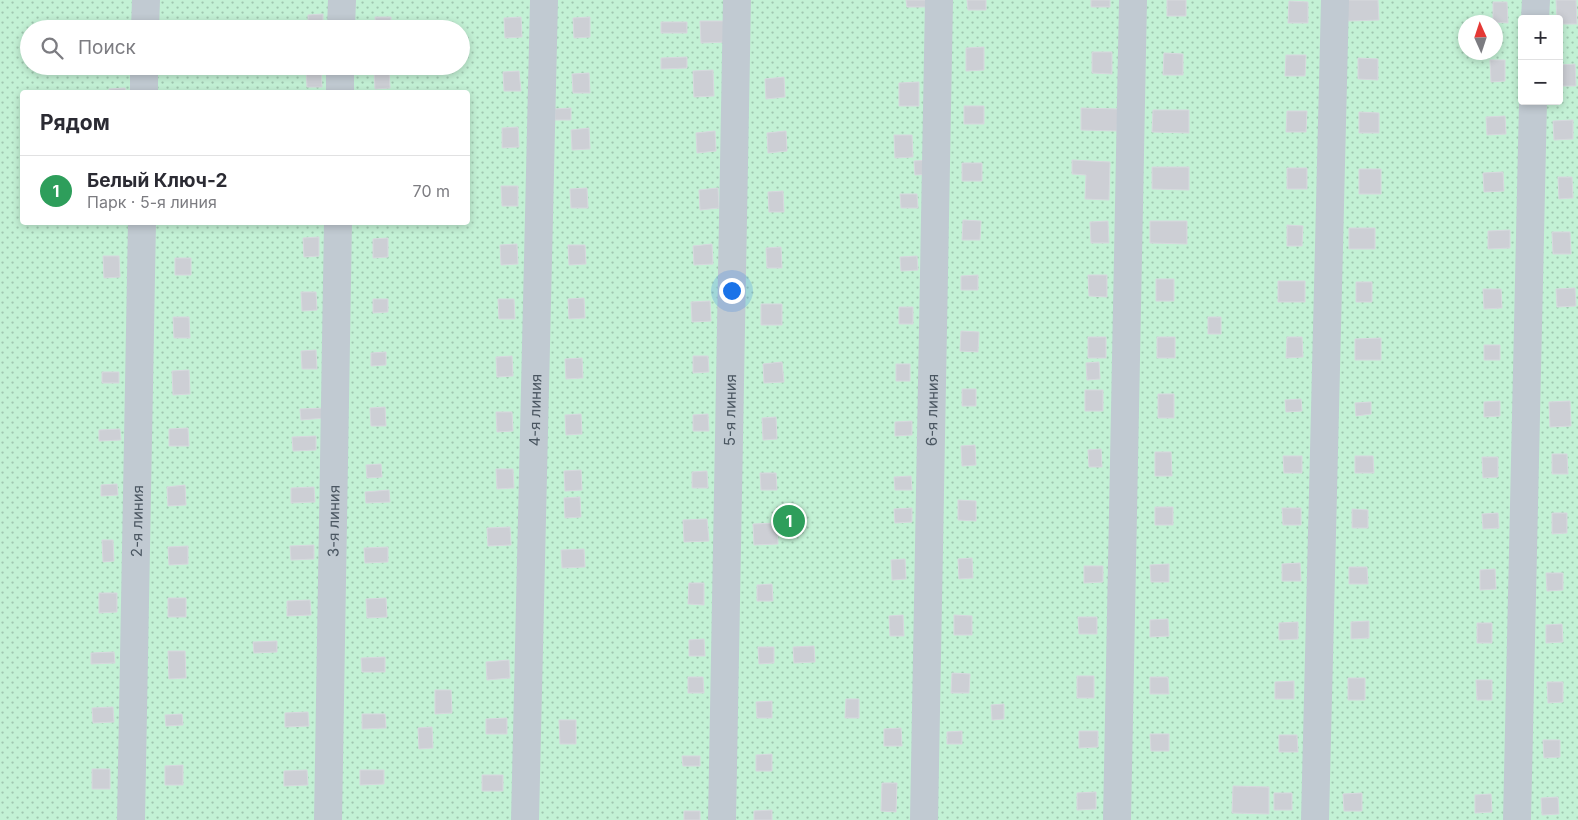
<!DOCTYPE html>
<html lang="ru">
<head>
<meta charset="utf-8">
<style>
	body { margin:0; font-family:Inter,sans-serif; background:#f7f7f7; color:#2b2b33 }
	.controls { position:absolute; right:15px; top:15px; display:grid; overflow:hidden; border-radius:5px; box-shadow:0 2px 8px #0003 }
	.controls button { width:45px; height:45px; display:grid; place-items:center; padding:0; border:0; border-bottom:1px solid #e1e1e2; background:#fff; color:#2b2b33; font:25px sans-serif }
	.compass { position:absolute; left:1458px; top:15px; width:45px; height:45px; border-radius:50%; background:#fff; box-shadow:0 2px 8px #0003; rotate:357deg }
	.you { position:absolute; left:731px; top:290px; width:18px; height:18px; margin:-12px; border:4px solid #fff; border-radius:50%; background:#1a73e8; box-shadow:0 0 0 8px #1a73e833 }
	.badge { display:grid; place-items:center; width:32px; height:32px; border-radius:50%; background:#1a73e8; color:#fff; font-size:16px; font-weight:700 }
	.pin { position:absolute; translate:-50% -50%; border:2px solid #fff; box-shadow:0 1px 5px #0006 }
	.list { margin:0; padding:0; list-style:none }
	h2 { display:flex; justify-content:space-between; align-items:center; height:65px; margin:0; padding:0 20px; font-size:21px }
	h2 small { font-size:16px; font-weight:400; color:#7c7c81 }
	.list li { display:grid; grid-template-columns:32px 1fr auto; gap:15px; align-items:center; box-sizing:border-box; height:70px; padding:0 20px; border-top:1px solid #e1e1e2 }
	.list b { display:block; font-size:19px; white-space:nowrap }
	.list p { margin:0; font-size:16px; white-space:nowrap; color:#7c7c81 }
	.list em { font-size:16px; font-style:normal; color:#7c7c81 }
	.icon { flex:none; width:28px; height:28px; fill:none; stroke:currentColor; stroke-width:2; stroke-linecap:round; stroke-linejoin:round }
	.map { position:relative; flex:none; width:1578px; height:820px; overflow:hidden }
	.search { position:absolute; background:#fff; box-shadow:0 2px 8px #0003; left:20px; top:20px; width:450px; height:55px; display:flex; align-items:center; gap:12px; box-sizing:border-box; padding:0 18px; border-radius:28px; color:#7c7c81; font-size:19px }
	.panel { position:absolute; background:#fff; box-shadow:0 2px 8px #0003; left:20px; top:90px; width:450px; height:135px; border-radius:5px }
	.map>svg:first-child { display:block }
</style>
</head>
<body>
<div class="map">
<svg width="1578" height="820" viewBox="0 0 1578 820">
	<defs>
		<pattern id="garden-dots" width="8" height="8" patternUnits="userSpaceOnUse" patternTransform="scale(1.25)"><rect width="8" height="8" fill="#c3f1d5"/><path d="M2 2h.1M6 6h.1" fill="none" stroke="#a0c6b0" stroke-width="1.8" stroke-linecap="round"/></pattern>
	</defs>
	<rect width="100%" height="100%" fill="#f5f3f3"/>
	<!-- garden -->
	<path fill="url(#garden-dots)" fill-rule="evenodd" d="M0,0h1578v820h-1578zM1522,19h37v82h-37zM1466,22h30v30h-30zM29,29h432v37h-432zM22,92h446v130h-446z"/>
	<!-- building -->
	<path fill="#cdcfd5" stroke="#d7d9de" d="M906,0h20v7h-19z
		M967,0h19v10h-18z
		M1091,0h19v7h-19z
		M1167,0h19v16h-19z
		M1346,0h32l1,20 -31,1z
		M1556,0h20l1,24h-18v-5h-2z
		M1289,1l19,1v21h-20z
		M1493,2h14l1,21 -15,-1z
		M323,14v15h-15v-14z
		M375,17h16v12h-15z
		M521,17l1,20 -17,1 -1,-20z
		M590,17v20l-16,1 -1,-20z
		M700,21h28v21l-27,1z
		M661,22h26v11h-26z
		M984,47v23l-18,1v-23z
		M1092,52h20v22l-20,-1z
		M1164,53l19,1v21h-20z
		M1286,55h20l-1,21h-20z
		M687,57v11l-26,1v-11z
		M1358,58l20,1v21l-20,-1z
		M1490,60h15v21l-14,1z
		M1575,64l1,22h-15l-1,-21z
		M321,68l1,19h-15l-1,-18z
		M374,70h15l1,18 -15,1z
		M713,70l1,26 -20,1 -1,-26z
		M519,71l2,20h-17l-1,-19z
		M589,73l1,20h-17l-1,-19z
		M784,77l1,20 -19,2 -1,-20z
		M919,82v24h-20v-23z
		M125,88l1,4h-17v-3z
		M964,106h20v18h-20z
		M571,108v12h-16v-11z
		M1081,108l37,1 -1,22 -36,-1z
		M1153,110h36v23l-37,-1z
		M1287,111h20l-1,21h-20z
		M1359,112l20,1v20h-20z
		M1505,116l1,18 -19,1 -1,-18z
		M1573,120v19l-19,1 -1,-19z
		M518,127l1,20 -17,1v-20z
		M589,128l1,21 -18,1 -1,-20z
		M715,131l1,20 -19,2 -1,-20z
		M786,131l1,20 -19,2 -1,-20z
		M894,135h18l1,22 -18,1z
		M931,160l1,14 -17,1 -1,-14z
		M1072,160l38,2 -1,38 -24,-1 1,-24 -14,-1z
		M962,163h20v18h-20z
		M1152,167h37v23l-37,-1z
		M1287,168h20v21h-20z
		M1359,169h22v25h-22z
		M1503,172l1,19 -20,1 -1,-19z
		M1558,177h14l1,21 -14,1z
		M501,186h17v20h-16z
		M587,188l1,20h-17l-1,-19z
		M718,188l1,20 -19,2 -1,-20z
		M783,191l1,21h-15l-1,-20z
		M900,194h17l1,14h-17z
		M963,220l18,1 -1,19h-18z
		M1108,221l1,22h-18l-1,-21z
		M1150,221h37v23l-37,-1z
		M1287,225l16,1 -1,20h-15z
		M1349,228h26v21h-26z
		M1510,230v18l-22,1v-18z
		M1552,232h18l1,22h-18z
		M319,237v19l-15,1 -1,-19z
		M388,238v19l-15,1v-19z
		M517,244l1,20 -17,1 -1,-20z
		M712,244l1,20 -19,1 -1,-19z
		M568,245h17l1,19 -17,1z
		M781,247l1,21h-15l-1,-20z
		M103,256h16l1,21 -16,1z
		M917,256l1,14 -17,1 -1,-14z
		M175,258h16v17h-16z
		M978,275v15h-17v-14z
		M1088,275h19v22l-18,-1z
		M1156,279h18v22h-18z
		M1278,281h27v21h-27z
		M1356,282h16v20h-16z
		M1575,288l1,18 -19,1 -1,-18z
		M1483,289h18l1,19 -18,1z
		M301,292h15l1,18 -15,1z
		M584,298l1,20 -16,1 -1,-20z
		M373,299h15v13l-15,1z
		M498,299h16l1,20h-16z
		M710,301l1,20 -19,1 -1,-20z
		M761,304h21v21h-21z
		M899,307h14v17h-14z
		M173,317h16l1,21h-16z
		M1208,317h13v17h-13z
		M961,331l18,1 -1,20 -18,-1z
		M1088,337h18v21h-18z
		M1157,337h18v21h-18z
		M1287,337h15l1,20 -17,1z
		M1381,338v22h-26v-21z
		M1484,345h16v15h-16z
		M316,350l1,19h-15l-1,-18z
		M386,352v13l-15,1v-13z
		M512,356l1,20 -16,1 -1,-20z
		M693,356h15l1,16 -16,1z
		M582,358l1,20 -17,1 -1,-20z
		M782,362l2,20 -20,1 -1,-19z
		M1099,362l1,17 -13,1 -1,-17z
		M896,364h14v17h-14z
		M189,370l1,24 -17,1 -1,-24z
		M102,372h17v11h-17z
		M962,389h14v17h-14z
		M1085,390h18v21h-18z
		M1158,394h16v24h-16z
		M1301,399l1,12 -16,1 -1,-12z
		M1500,401v15l-16,1v-15z
		M1570,401l1,25 -21,1 -1,-25z
		M1371,402v12l-15,2 -1,-13z
		M385,407l1,19h-15l-1,-18z
		M325,408v10l-24,2 -1,-11z
		M496,412h16l1,19 -16,1z
		M581,414l1,20 -16,1 -1,-20z
		M708,414l1,17h-16v-16z
		M776,417l1,22 -14,1 -1,-22z
		M912,421v14l-17,1v-14z
		M188,428l1,18h-20v-17z
		M120,429l1,11 -22,1v-11z
		M316,436v14l-23,1 -1,-14z
		M975,445l1,20 -14,1 -1,-20z
		M1101,449l1,18h-13l-1,-17z
		M1155,452h16l1,24h-17z
		M1552,454h15l1,20h-16z
		M1283,456h19v17h-18z
		M1355,456h18l1,17h-19z
		M1482,457h16v20l-15,1z
		M381,464l1,13 -15,1 -1,-13z
		M496,469h17l1,19 -17,1z
		M581,470l1,20 -17,1 -1,-20z
		M707,471l1,17h-16v-16z
		M760,473h16l1,17h-16z
		M911,476l1,14h-17l-1,-13z
		M117,484l1,11 -17,1v-11z
		M185,485l1,20 -18,1 -1,-19z
		M314,487l1,15 -24,1v-15z
		M389,490l1,12 -24,1 -1,-11z
		M580,497l1,20 -16,1 -1,-20z
		M958,500l18,1v20l-18,-1z
		M1155,507h18v18h-18z
		M912,508v14l-17,1 -1,-14z
		M1282,508h19v17h-18z
		M1352,509l16,1v18h-16z
		M1498,513l1,15 -16,1 -1,-15z
		M1552,513h15v20l-15,1z
		M707,519l2,22 -25,1 -1,-22z
		M777,523l1,21 -24,1 -1,-21z
		M510,527l1,18 -23,1 -1,-18z
		M102,540h11l1,21 -11,1z
		M314,545v14l-23,1 -1,-14z
		M188,546v18l-19,1 -1,-18z
		M388,547v15l-23,1 -1,-15z
		M584,549l1,18 -23,1 -1,-18z
		M972,558l1,20 -14,1 -1,-20z
		M905,559l1,20 -14,1 -1,-20z
		M1300,563l1,18h-19v-17z
		M1169,564v18h-18l-1,-17z
		M1084,566h19v16l-19,1z
		M1349,567h18l1,17h-19z
		M1495,569l1,20 -16,1v-20z
		M1546,573h17v17l-16,1z
		M689,583h15v22l-16,-1z
		M772,584l1,17h-16v-16z
		M99,593h18v19l-18,1z
		M168,598h18v19h-18z
		M386,598l1,19 -20,1 -1,-19z
		M310,600l1,15 -24,1v-15z
		M903,615l1,21h-14l-1,-20z
		M954,615l18,1v19h-18z
		M1078,617h19v17h-18z
		M1168,619l1,17 -19,1v-17z
		M1369,621v17l-18,1v-17z
		M1298,622v17l-19,1v-17z
		M1477,623h15v20h-15z
		M1562,624l1,18 -17,1v-18z
		M704,639l1,17h-16v-16z
		M277,641v11l-23,1 -1,-11z
		M814,646l1,16 -21,1 -1,-16z
		M758,647h16v16l-15,1z
		M168,651h17l1,27 -17,1z
		M114,652l1,11 -24,1v-11z
		M385,657v15h-23l-1,-14z
		M509,660l1,18 -23,2 -1,-18z
		M952,673l18,1 -1,19h-18z
		M1077,676h17v22h-17z
		M688,677h15l1,16h-16z
		M1150,677h18l1,17h-19z
		M1348,678h17v22h-17z
		M1476,680h16v20h-15z
		M1294,681v18h-19v-17z
		M1547,682h16v20l-15,1z
		M435,690h16l1,23 -17,1z
		M846,699h13v19h-14z
		M772,701v17h-15l-1,-16z
		M1004,704v15l-12,1 -1,-15z
		M113,707l1,15 -21,1 -1,-15z
		M308,712l1,14 -24,1v-14z
		M182,714l1,11 -17,1 -1,-11z
		M362,714h23l1,14 -24,1z
		M507,718v16h-21v-15z
		M559,720h17v24h-16z
		M432,727l1,21 -14,1 -1,-21z
		M901,728l1,18h-18v-17z
		M962,731v13h-15v-12z
		M1079,731h19v16l-19,1z
		M1150,734h19v17h-18z
		M1279,735h18l1,17h-19z
		M1543,740h17v17l-16,1z
		M772,754v17h-16v-16z
		M682,756h18v10h-17z
		M183,765v20h-18v-19z
		M92,769h18v20h-18z
		M307,770l1,15 -24,1v-15z
		M360,770h24v14l-24,1z
		M482,775h21v16h-21z
		M882,783h15l-1,29 -15,-1z
		M1233,786l36,1v27l-37,-1z
		M1096,792v17l-19,1v-17z
		M1274,793h18v17h-18z
		M1362,793v18h-18l-1,-17z
		M1491,794l1,18 -17,1v-18z
		M1558,797l1,17 -17,1 -1,-17z
		M772,810v10h-18v-9z
		M684,811h16v9h-16z"/>
	<g fill="none" stroke-linecap="round" stroke-linejoin="round">
		<!-- minor -->
		<g stroke="#c1cad2" stroke-width="28">
			<path d="M1535,19l1,-19"/>
			<path d="M145,29l1,-29"/>
			<path d="M341,29l1,-29"/>
			<path d="M144,92v-26"/>
			<path d="M340,92v-26"/>
			<path id="s1" d="M131,820l11,-598"/>
			<path id="s2" d="M328,820l10,-598"/>
			<path id="s3" d="M525,820l19,-820"/>
			<path id="s4" d="M722,820l15,-820"/>
			<path id="s5" d="M924,820l15,-820"/>
			<path d="M1117,820l16,-820"/>
			<path d="M1315,820l20,-820"/>
			<path d="M1517,820l16,-719"/>
		</g>
	</g>
	<g text-anchor="middle" dominant-baseline="central" stroke-width="4" stroke-linejoin="round" paint-order="stroke">
		<!-- street labels -->
		<g font-size="15" fill="#4a5661" stroke="#fff">
			<text stroke="none"><textPath href="#s3" startOffset="410">4-я линия</textPath></text>
			<text stroke="none"><textPath href="#s4" startOffset="410">5-я линия</textPath></text>
			<text stroke="none"><textPath href="#s5" startOffset="410">6-я линия</textPath></text>
			<text stroke="none"><textPath href="#s1" startOffset="299">2-я линия</textPath></text>
			<text stroke="none"><textPath href="#s2" startOffset="299">3-я линия</textPath></text>
		</g>
	</g>
</svg>
<div class="controls">
<button>+</button>
<button>−</button>
</div>
<svg class="compass" viewBox="-18 -18 36 36"><path d="M0-13l5 13h-10z" fill="#e53935"/><path d="M0 13l5-13h-10z" fill="#7c7c81"/></svg>
<div class="you"></div>
<div class="pin badge" style="left:789px;top:521px;background:#2e9e5b">1</div>
<div class="search"><svg class="icon" aria-label="search" viewBox="0 0 24 24"><circle cx="10" cy="10" r="6"/><path d="M15 15l6 6"/></svg>Поиск</div>
<section class="panel">
<h2>Рядом<small></small></h2>
<ul class="list">
<li><span class="badge" style="background:#2e9e5b">1</span><div><b>Белый Ключ-2</b><p>Парк · 5-я линия</p></div><em>70 m</em></li>
</ul>
</section>
</div>
</body>
</html>
